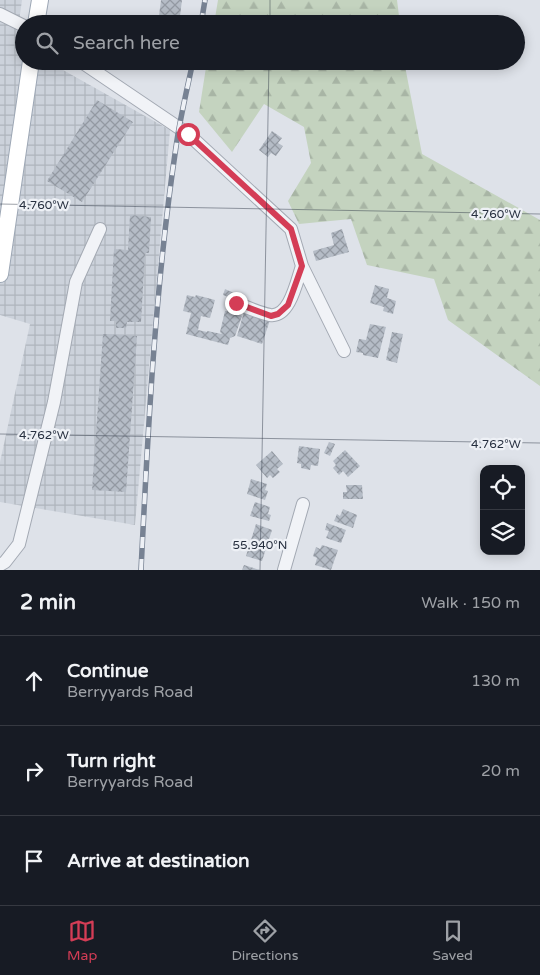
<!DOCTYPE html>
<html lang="en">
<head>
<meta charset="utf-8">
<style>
	body { margin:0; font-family:"Varela Round",sans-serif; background:#242831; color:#f1f3f6 }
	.controls { position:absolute; right:15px; bottom:15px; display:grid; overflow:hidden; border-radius:10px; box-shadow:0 2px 12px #0003 }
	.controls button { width:45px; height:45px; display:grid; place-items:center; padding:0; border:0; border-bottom:1px solid #363941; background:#171b24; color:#f1f3f6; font:25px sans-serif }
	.stop { position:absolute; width:15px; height:15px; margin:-11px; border:4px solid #d43d56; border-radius:50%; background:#fff }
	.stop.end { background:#d43d56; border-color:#fff; box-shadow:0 1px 5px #0008 }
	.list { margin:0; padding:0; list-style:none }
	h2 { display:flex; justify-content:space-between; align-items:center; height:65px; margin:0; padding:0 20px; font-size:21px }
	h2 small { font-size:16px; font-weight:400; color:#9ea1a6 }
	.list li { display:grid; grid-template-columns:32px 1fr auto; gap:15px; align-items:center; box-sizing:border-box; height:90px; padding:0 20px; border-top:1px solid #363941 }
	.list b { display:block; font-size:19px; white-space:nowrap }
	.list p { margin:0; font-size:16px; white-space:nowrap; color:#9ea1a6 }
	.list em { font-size:16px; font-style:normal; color:#9ea1a6 }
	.icon { flex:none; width:28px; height:28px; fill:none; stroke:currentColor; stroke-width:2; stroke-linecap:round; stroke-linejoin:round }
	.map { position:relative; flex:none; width:540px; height:570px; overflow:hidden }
	.search { position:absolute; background:#171b24; box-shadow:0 2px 12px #0003; left:15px; right:15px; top:15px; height:55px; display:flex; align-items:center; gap:12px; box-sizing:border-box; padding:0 18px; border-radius:28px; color:#9ea1a6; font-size:19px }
	.sheet { height:335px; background:#171b24 }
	nav { display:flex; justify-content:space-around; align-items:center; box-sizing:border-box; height:70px; border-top:1px solid #363941; background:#171b24; font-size:14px; color:#9ea1a6 }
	nav a { display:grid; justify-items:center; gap:2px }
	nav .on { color:#d43d56 }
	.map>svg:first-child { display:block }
</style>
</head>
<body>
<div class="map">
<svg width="540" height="570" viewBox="0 0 540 570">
	<defs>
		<pattern id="industrial-grid" width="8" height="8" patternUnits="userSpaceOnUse" patternTransform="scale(1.25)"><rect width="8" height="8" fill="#ccd2db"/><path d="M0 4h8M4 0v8" fill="none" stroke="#afb5bd"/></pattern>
		<pattern id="forest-firs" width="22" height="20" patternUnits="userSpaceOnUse" patternTransform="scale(1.25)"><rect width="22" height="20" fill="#c4d3bf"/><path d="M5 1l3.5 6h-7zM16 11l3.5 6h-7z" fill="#a8b5a5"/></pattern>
		<pattern id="building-cross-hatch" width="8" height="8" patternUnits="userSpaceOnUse" patternTransform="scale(1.25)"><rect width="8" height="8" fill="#b5bcc6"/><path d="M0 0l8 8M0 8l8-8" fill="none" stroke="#9399a2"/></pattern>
	</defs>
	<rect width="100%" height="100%" fill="#dee2e9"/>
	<!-- industrial -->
	<path fill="url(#industrial-grid)" d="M0,0h22l-6,44 8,4v13h23l123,69 -35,395 -135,-23v-40l30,-138 -30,-9z"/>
	<!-- forest -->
	<path fill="url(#forest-firs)" d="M218,0h179l3,24h-186z
		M207,61h197l18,93 118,66v166l-92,-66 -14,-41 -67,-14 -16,-46 -52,5 -11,-23 23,-38 -7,-36 -40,-23 -32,48 -33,-40z"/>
	<!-- building -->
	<path fill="url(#building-cross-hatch)" d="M161,0h21l-3,24h-21z
		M97,100l36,22 -51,80 -35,-21z
		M272,131l10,7 -4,5 5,3 -7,10 -5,-3 -3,4 -9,-7z
		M130,215l21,2 -2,36h-4l-4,69h-14l-1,6h-10v-7h-6l4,-72 14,1z
		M342,229l7,23 -33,9 -3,-10 21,-6 -3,-12z
		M375,285l14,4 -2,9 9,3 -3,13 -10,-3 1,-4 -14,-4z
		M225,289l11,5 -2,5 -11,-4z
		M187,295l8,2 1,-2 19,5 -5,18 -9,-2 -3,14 9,2v-1l15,3 -2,-2 5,-21h2l2,-4 12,3 -1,5 2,1 -7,20 -5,2 -2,7 -42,-11 5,-21 -8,-2z
		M244,312l26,8 -8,24 -25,-8z
		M370,324l16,3 -8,31 -15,-3v-2l-7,-1 3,-13 7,1z
		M392,332l11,2 -6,29 -11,-3z
		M103,334l34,2 -11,156 -34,-2z
		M329,442l6,2 -5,12 -6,-3z
		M299,446l21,3 -2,17 -7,-1 -1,5 -9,-2v-4l-4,-1z
		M345,450l15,16 -12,11 -5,-6 -4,4 -6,-7 3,-3 -3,-4z
		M272,451l11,13 -6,5 3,3 -7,6 -3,-3 -3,3 -11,-13z
		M251,479l16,5 -2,6 3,1 -3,9 -18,-6z
		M346,485h16l1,14h-20v-7h4z
		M255,502l15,5 -2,7 3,1 -2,6 -19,-5z
		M343,509l14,6 -4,13 -19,-7 3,-7 3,2z
		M327,523l19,7 -5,13 -15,-5 3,-7 -4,-1z
		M256,524l16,6 -10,31 -16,-5z
		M322,545l16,5 -7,20 -16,-5 2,-7 -4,-2 3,-9 4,2z
		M244,565l16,5h-18z"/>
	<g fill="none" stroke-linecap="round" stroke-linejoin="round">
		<defs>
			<path id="minor" d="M0,14l24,12
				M80,61l108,73 103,95 11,37 42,85
				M236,303c11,4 23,10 34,12 20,3 27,-35 32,-49
				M0,565l5,-3 14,-18 35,-142 22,-120 24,-53
				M284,570l19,-66"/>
			<path id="major" d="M36,24l4,-24
				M0,274l31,-213"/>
		</defs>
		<!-- minor casing -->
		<use href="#minor" stroke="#a3a9b3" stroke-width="14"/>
		<!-- major casing -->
		<use href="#major" stroke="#9da7b5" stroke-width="18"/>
		<!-- minor -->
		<use href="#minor" stroke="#f1f3f7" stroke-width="12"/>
		<!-- major -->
		<use href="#major" stroke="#fff" stroke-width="16"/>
		<defs>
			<path id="rail" d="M201,24l4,-24
				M141,570c7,-142 14,-283 35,-423 4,-29 11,-57 17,-86"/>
		</defs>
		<!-- rail casing -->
		<use href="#rail" stroke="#778293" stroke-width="5.5"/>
		<!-- rail -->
		<use href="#rail" stroke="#eef1f6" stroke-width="4" stroke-dasharray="11" stroke-linecap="butt"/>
	</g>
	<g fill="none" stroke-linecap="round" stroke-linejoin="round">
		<!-- route -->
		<path stroke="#d43d56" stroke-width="6" d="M188,134l103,95 11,37 -14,39 -10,9 -7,2 -35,-13"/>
	</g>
	<!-- ticks -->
	<path fill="none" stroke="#273040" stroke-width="1" stroke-opacity="0.45" d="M270,24v-24M0,204l540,10M0,434l540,9M260,570l9,-509"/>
	<g font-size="12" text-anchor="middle" fill="#273040" stroke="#eef1f6" stroke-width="4.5" stroke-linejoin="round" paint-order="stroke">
		<text x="44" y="209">4.760°W</text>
		<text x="496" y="218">4.760°W</text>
		<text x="44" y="439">4.762°W</text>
		<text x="496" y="448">4.762°W</text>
		<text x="260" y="549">55.940°N</text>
	</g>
</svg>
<div class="controls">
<button><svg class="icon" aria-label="locate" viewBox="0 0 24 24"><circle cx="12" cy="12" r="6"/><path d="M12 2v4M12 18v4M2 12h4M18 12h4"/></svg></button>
<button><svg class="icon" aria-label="layers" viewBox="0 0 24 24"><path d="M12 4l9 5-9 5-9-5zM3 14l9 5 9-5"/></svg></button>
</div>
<div class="stop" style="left:188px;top:134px"></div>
<div class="stop end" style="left:236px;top:303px"></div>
<div class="search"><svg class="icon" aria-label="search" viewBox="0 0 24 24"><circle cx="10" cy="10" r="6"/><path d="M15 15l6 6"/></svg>Search here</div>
</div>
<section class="sheet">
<h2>2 min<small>Walk · 150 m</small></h2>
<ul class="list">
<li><svg class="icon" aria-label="ahead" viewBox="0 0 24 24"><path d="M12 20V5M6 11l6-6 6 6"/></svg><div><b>Continue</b><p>Berryyards Road</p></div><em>130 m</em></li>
<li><svg class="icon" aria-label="right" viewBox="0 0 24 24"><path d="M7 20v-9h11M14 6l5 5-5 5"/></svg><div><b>Turn right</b><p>Berryyards Road</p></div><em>20 m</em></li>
<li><svg class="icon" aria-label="arrive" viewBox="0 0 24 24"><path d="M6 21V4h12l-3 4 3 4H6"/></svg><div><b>Arrive at destination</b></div></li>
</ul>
</section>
<nav>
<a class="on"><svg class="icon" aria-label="map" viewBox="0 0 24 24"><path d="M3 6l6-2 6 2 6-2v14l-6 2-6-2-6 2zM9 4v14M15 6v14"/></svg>Map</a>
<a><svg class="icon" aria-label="directions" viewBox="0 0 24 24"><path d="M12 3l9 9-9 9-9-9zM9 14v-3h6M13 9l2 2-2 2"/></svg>Directions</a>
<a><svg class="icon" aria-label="saved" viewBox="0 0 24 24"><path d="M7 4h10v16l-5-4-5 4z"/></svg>Saved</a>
</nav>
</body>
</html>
